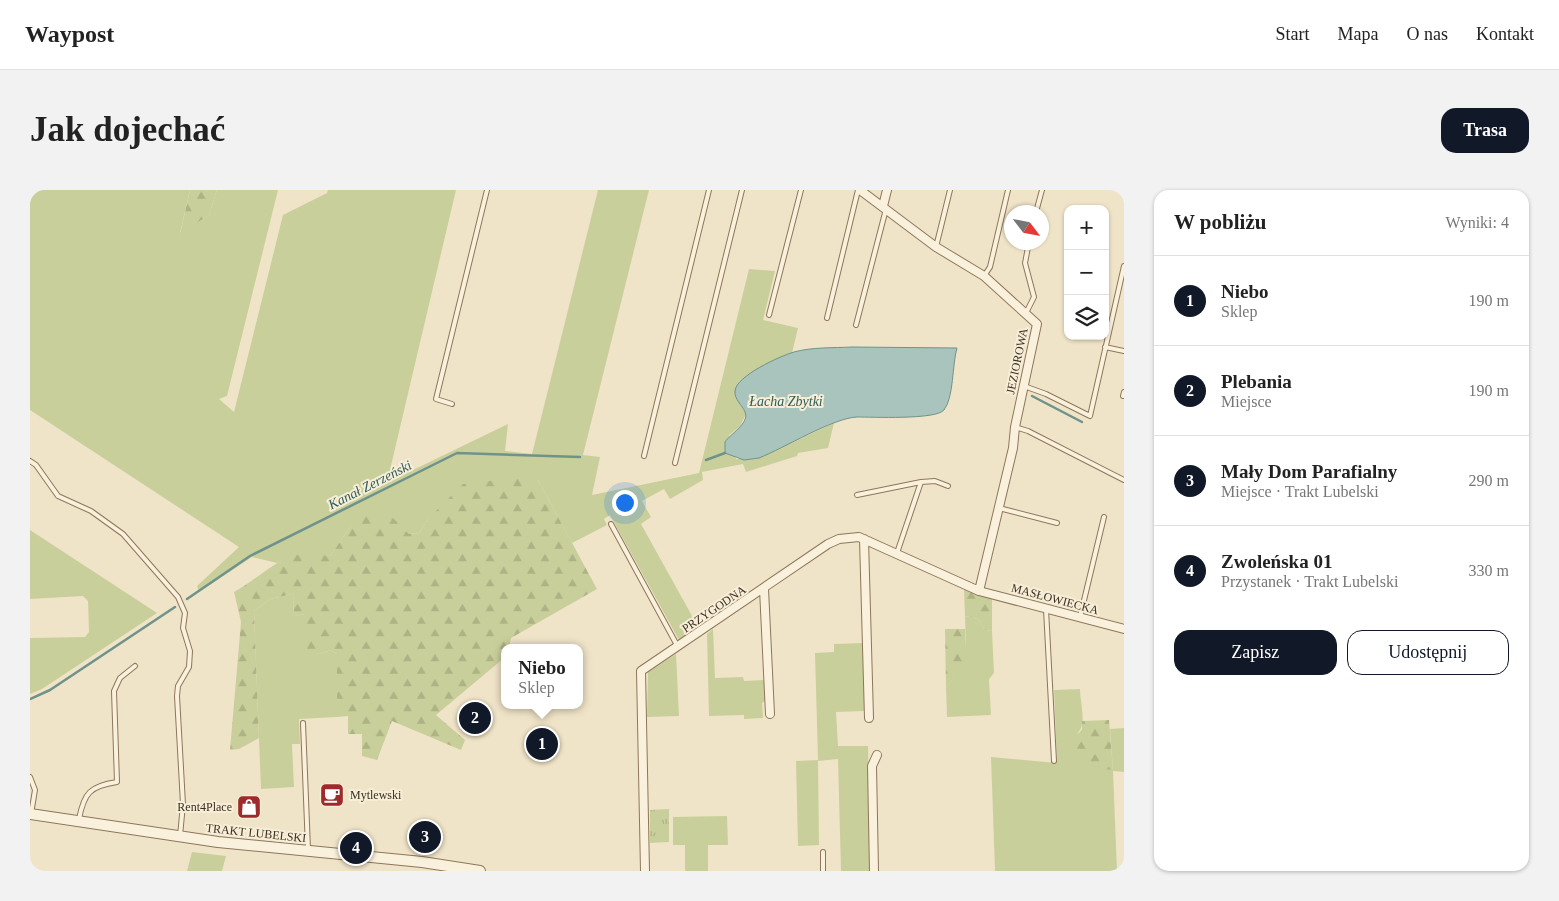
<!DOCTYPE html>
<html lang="pl">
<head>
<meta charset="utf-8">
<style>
	body { margin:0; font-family:Georgia,serif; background:#f2f2f2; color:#222 }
	.controls { position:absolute; right:15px; top:15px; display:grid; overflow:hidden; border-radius:10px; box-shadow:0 1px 4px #0004 }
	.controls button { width:45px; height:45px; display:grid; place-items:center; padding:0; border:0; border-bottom:1px solid #e0e0e0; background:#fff; color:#222; font:25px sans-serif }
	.compass { position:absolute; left:974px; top:15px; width:45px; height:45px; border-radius:50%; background:#fff; box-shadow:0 1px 4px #0004; rotate:122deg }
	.you { position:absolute; left:594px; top:312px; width:18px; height:18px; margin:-12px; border:4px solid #fff; border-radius:50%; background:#1a73e8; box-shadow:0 0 0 8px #1a73e833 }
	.badge { display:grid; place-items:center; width:32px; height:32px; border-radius:50%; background:#111827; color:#fff; font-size:16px; font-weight:700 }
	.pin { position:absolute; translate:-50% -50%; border:2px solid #fff; box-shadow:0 1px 5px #0006 }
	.popup { position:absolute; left:471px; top:454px; width:82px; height:65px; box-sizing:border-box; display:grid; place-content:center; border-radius:10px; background:#fff; filter:drop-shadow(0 1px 4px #0005); font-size:16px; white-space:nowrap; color:#767676 }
	.popup b { font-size:19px; color:#222 }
	.popup::after { content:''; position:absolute; left:50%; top:100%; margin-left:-10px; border:10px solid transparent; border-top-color:#fff }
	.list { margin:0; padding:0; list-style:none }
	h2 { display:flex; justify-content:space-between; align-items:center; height:65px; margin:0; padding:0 20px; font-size:21px }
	h2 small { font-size:16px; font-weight:400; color:#767676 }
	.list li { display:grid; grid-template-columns:32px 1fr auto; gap:15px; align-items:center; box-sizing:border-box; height:90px; padding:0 20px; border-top:1px solid #e0e0e0 }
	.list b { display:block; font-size:19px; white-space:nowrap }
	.list p { margin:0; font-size:16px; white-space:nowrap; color:#767676 }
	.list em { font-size:16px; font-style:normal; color:#767676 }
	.actions { display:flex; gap:10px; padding:15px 20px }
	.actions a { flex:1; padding:11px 0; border:1px solid #111827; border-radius:15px; text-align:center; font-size:18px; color:#111827 }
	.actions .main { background:#111827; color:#fff }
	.icon { flex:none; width:28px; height:28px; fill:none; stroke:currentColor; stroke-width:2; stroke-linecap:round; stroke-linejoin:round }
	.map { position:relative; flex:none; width:1094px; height:681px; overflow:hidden; border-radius:15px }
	header { display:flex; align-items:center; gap:30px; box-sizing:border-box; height:70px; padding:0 25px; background:#fff; border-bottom:1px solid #e0e0e0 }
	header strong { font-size:24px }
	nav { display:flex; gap:28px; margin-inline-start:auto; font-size:18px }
	.intro { display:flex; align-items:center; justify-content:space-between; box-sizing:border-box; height:120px; padding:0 30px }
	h1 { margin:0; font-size:35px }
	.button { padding:12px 22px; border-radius:15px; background:#111827; color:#fff; font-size:18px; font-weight:700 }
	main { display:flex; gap:30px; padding:0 30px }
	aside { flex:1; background:#fff; border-radius:15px; box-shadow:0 1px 4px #0004 }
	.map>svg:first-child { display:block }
</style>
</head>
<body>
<header>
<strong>Waypost</strong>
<nav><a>Start</a><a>Mapa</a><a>O nas</a><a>Kontakt</a></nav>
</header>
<div class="intro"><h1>Jak dojechać</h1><a class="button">Trasa</a></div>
<main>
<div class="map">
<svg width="1094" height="681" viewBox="0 0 1094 681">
	<defs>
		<pattern id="forest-firs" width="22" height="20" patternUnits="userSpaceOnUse" patternTransform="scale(1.25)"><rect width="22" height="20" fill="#c9cf9b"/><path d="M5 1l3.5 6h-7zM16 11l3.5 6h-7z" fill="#aeb285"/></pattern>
		<pattern id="park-tufts" width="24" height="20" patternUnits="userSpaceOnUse" patternTransform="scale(1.25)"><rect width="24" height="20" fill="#c9cf9b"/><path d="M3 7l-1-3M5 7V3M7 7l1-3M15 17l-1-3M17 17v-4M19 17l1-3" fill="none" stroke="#aeb285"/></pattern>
	</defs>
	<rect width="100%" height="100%" fill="#f0e4c8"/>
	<!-- grass -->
	<path fill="#c9cf9b" d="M0,0h160l-10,43 29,-18 8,-25h61l-51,206 -8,3 15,13 49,-197 44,-22 1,-3h128l-66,280 25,-1 93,-45 -3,27 27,3 66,-264h51l-66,265 17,2 -8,38 107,-22 50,-204 26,2 -12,49 35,8 -6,25 -25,11 -30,35 9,15 -6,12 -11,9 7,24 23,-1 75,-35 -6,25 -30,5 -1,3 -51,16 -3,-8 -41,8 1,8 -33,19 -6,-10 -22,12 9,16 -10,7 50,90 5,14 -17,12 -69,-125 -6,4 3,6 -35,18 -34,-63 -110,39 -9,14 -10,1 -9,-8h-49l-21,30 -32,-2 -21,9 -25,-6 -53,35 -2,-6 42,-39 -209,-137z
		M0,340l127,83 -115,76 -12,5v-56l55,-1 4,-5 -1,-31 -5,-5 -53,3z
		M263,404l1,22 10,-2 10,37 5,3 12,-4 6,4v63l-38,2 1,25h-8l2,43 -33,2 -7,-178 16,-12z
		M935,426l13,3 7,11 7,1 2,42 -5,6 2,36 -44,2 -1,-30c22,-22 20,-42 19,-71z
		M683,439l2,49 28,-1 1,4 21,-1v21l-3,2 1,15 -19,1v-4l-35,1 -2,-82z
		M834,453l1,68 -29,1 2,34h30l3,125h-30l-3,-112 -20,2 1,84 -21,1 -2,-85 22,-1 -3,-107 19,-1v-8z
		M646,464l3,62 -32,1 1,-45z
		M1050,499c0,13 7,34 -2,44l35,37 -3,-41 14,-1v44l-11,-1 4,100h-122l-4,-114 66,6 -3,-73z
		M697,626l1,29h-20v26h-23v-26h-12v-28z
		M162,662l34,4 -4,15h-35z"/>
	<!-- forest -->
	<path fill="url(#forest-firs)" d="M160,0h27l-8,25 -29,19z
		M495,287l13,3 59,109 -86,49 -2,10h-5v10l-68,57 29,25 -4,10 -69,-29 -15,39 -15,-4v-22h-14v-18l-11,1v-63l-6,-4 -12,4 -14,-6 -1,-34 -10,2 -1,-22 -23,5 -16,12 5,127 -20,11 -9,1 11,-128 -7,-30c18,-9 46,-36 65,-38 9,-2 22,1 31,2l21,-30 12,-10h28l18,18 10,-1 9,-14 35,-35z
		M934,399l28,10v32l-7,-1 -7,-11 -13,-3z
		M915,439h20l1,36 -20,22z
		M1079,530l4,50 -36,-4 -3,-26 8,-11v-8z"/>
	<!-- park -->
	<path fill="url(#park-tufts)" d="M639,619v33l-19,1v-33z"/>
	<!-- water -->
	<path fill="#a9c4bc" stroke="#6f938a" d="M822,157l105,1c-5,17 -3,49 -13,62 -8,10 -73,7 -87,7 -24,1 -73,31 -98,41l-15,2 -19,-7v-11c5,-8 25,-19 20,-30 -3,-7 -11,-13 -10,-21 1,-15 45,-35 59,-39 18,-5 39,-4 58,-5z"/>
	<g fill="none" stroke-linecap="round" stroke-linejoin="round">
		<!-- stream -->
		<path stroke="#6f938a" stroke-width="2.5" d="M1002,206l50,26
			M676,270l19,-7
			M157,409l63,-43 207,-103 123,4
			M0,509l20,-9 125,-83"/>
		<defs>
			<path id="service" d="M1006,22l6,-22
				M906,57l14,-57
				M954,86l6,-9 18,-77
				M996,123l8,-16 -9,-34 4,-21
				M739,125l32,-125
				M797,128l31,-128
				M826,135l30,-116
				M1075,157l19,4
				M994,196l22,8 44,22 34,-150
				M1093,206l1,-4
				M422,214l-16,-5 51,-209
				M985,237l13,4 96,49
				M614,266l65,-266
				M0,271l6,4 22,31 33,15 32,23 55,63 7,16 -2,15 7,23 -1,16 -11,19 -1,10 6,108 -3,32
				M645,273l67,-273
				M827,305l64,-13
				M969,318l58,15
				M581,334l67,123
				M867,363l24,-71 14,-1 13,5
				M1016,419l8,152
				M1050,427l24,-100
				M273,533l5,126
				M0,587l5,13 -4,24
				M49,629c5,-26 11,-33 38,-37l-3,-91 6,-13 15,-12
				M793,681v-19"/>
			<path id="minor" d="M830,0l76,57 48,29 53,48 -22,103 -2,21 -34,143
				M853,16l4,-16
				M834,349l5,179
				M734,399l6,125
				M615,681l-4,-200 187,-127 11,-5 20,-2 120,54 145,38
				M844,681l-2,-105 5,-11"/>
			<path id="tertiary" d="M0,624l188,28 204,20 58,9"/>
		</defs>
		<!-- service casing -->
		<use href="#service" stroke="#8d765c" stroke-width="6"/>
		<!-- minor casing -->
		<use href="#minor" stroke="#8d765c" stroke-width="10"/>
		<!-- tertiary casing -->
		<use href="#tertiary" stroke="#8d765c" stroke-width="12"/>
		<!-- service -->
		<use href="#service" stroke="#faf1dc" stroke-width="4"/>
		<!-- minor -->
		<use href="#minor" stroke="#faf1dc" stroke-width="8"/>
		<!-- tertiary -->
		<use href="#tertiary" stroke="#faf1dc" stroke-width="10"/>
	</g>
	<!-- icons -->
	<defs>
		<symbol id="cafe-square" viewBox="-11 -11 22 22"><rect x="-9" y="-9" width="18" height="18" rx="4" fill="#9e2a2b" stroke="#f7eed8"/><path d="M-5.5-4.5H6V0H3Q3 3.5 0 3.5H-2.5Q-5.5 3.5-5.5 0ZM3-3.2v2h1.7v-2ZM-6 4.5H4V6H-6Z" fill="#fff"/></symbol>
		<symbol id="shop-square" viewBox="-11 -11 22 22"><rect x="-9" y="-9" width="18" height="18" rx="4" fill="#9e2a2b" stroke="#f7eed8"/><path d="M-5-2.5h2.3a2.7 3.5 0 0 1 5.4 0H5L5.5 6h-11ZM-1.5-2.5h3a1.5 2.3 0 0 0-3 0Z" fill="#fff"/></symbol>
	</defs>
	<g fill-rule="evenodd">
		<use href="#cafe-square" x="288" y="591" width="28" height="28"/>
		<use href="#shop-square" x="205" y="603" width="28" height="28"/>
	</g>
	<g text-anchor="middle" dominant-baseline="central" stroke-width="4" stroke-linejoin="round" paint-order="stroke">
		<!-- street labels -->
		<g font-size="12" fill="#3d2e20" stroke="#f7eed8">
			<text transform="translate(987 171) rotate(-78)">JEZIOROWA</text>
			<text transform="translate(1025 409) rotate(15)">MASŁOWIECKA</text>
			<text transform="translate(684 419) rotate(-34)">PRZYGODNA</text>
			<text transform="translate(226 643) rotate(6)">TRAKT LUBELSKI</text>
		</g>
		<!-- poi labels -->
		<g font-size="12" fill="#3d2e20" stroke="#f7eed8" text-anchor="start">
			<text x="320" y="605">Mytlewski</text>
			<text x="202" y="617" text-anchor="end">Rent4Place</text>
		</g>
		<!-- water labels -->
		<g font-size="14" font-style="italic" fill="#2f5d5a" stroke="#f7eed8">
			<text x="756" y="211">Łacha Zbytki</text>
			<text transform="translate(340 295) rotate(-27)">Kanał Zerzeński</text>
		</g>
	</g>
</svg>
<div class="controls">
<button>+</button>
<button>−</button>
<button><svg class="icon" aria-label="layers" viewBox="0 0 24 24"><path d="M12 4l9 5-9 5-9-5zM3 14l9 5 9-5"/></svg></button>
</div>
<svg class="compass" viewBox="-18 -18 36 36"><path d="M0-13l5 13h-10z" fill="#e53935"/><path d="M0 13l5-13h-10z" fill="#767676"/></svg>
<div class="you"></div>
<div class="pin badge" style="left:512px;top:554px">1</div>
<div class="popup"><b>Niebo</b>Sklep</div>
<div class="pin badge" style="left:445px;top:528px">2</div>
<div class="pin badge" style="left:395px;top:647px">3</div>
<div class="pin badge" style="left:326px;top:658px">4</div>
</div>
<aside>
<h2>W pobliżu<small>Wyniki: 4</small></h2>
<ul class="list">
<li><span class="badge">1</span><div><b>Niebo</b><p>Sklep</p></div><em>190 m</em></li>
<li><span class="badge">2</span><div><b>Plebania</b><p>Miejsce</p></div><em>190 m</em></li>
<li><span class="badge">3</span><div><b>Mały Dom Parafialny</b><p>Miejsce · Trakt Lubelski</p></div><em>290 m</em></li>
<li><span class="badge">4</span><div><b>Zwoleńska 01</b><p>Przystanek · Trakt Lubelski</p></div><em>330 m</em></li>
</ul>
<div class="actions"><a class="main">Zapisz</a><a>Udostępnij</a></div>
</aside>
</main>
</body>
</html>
